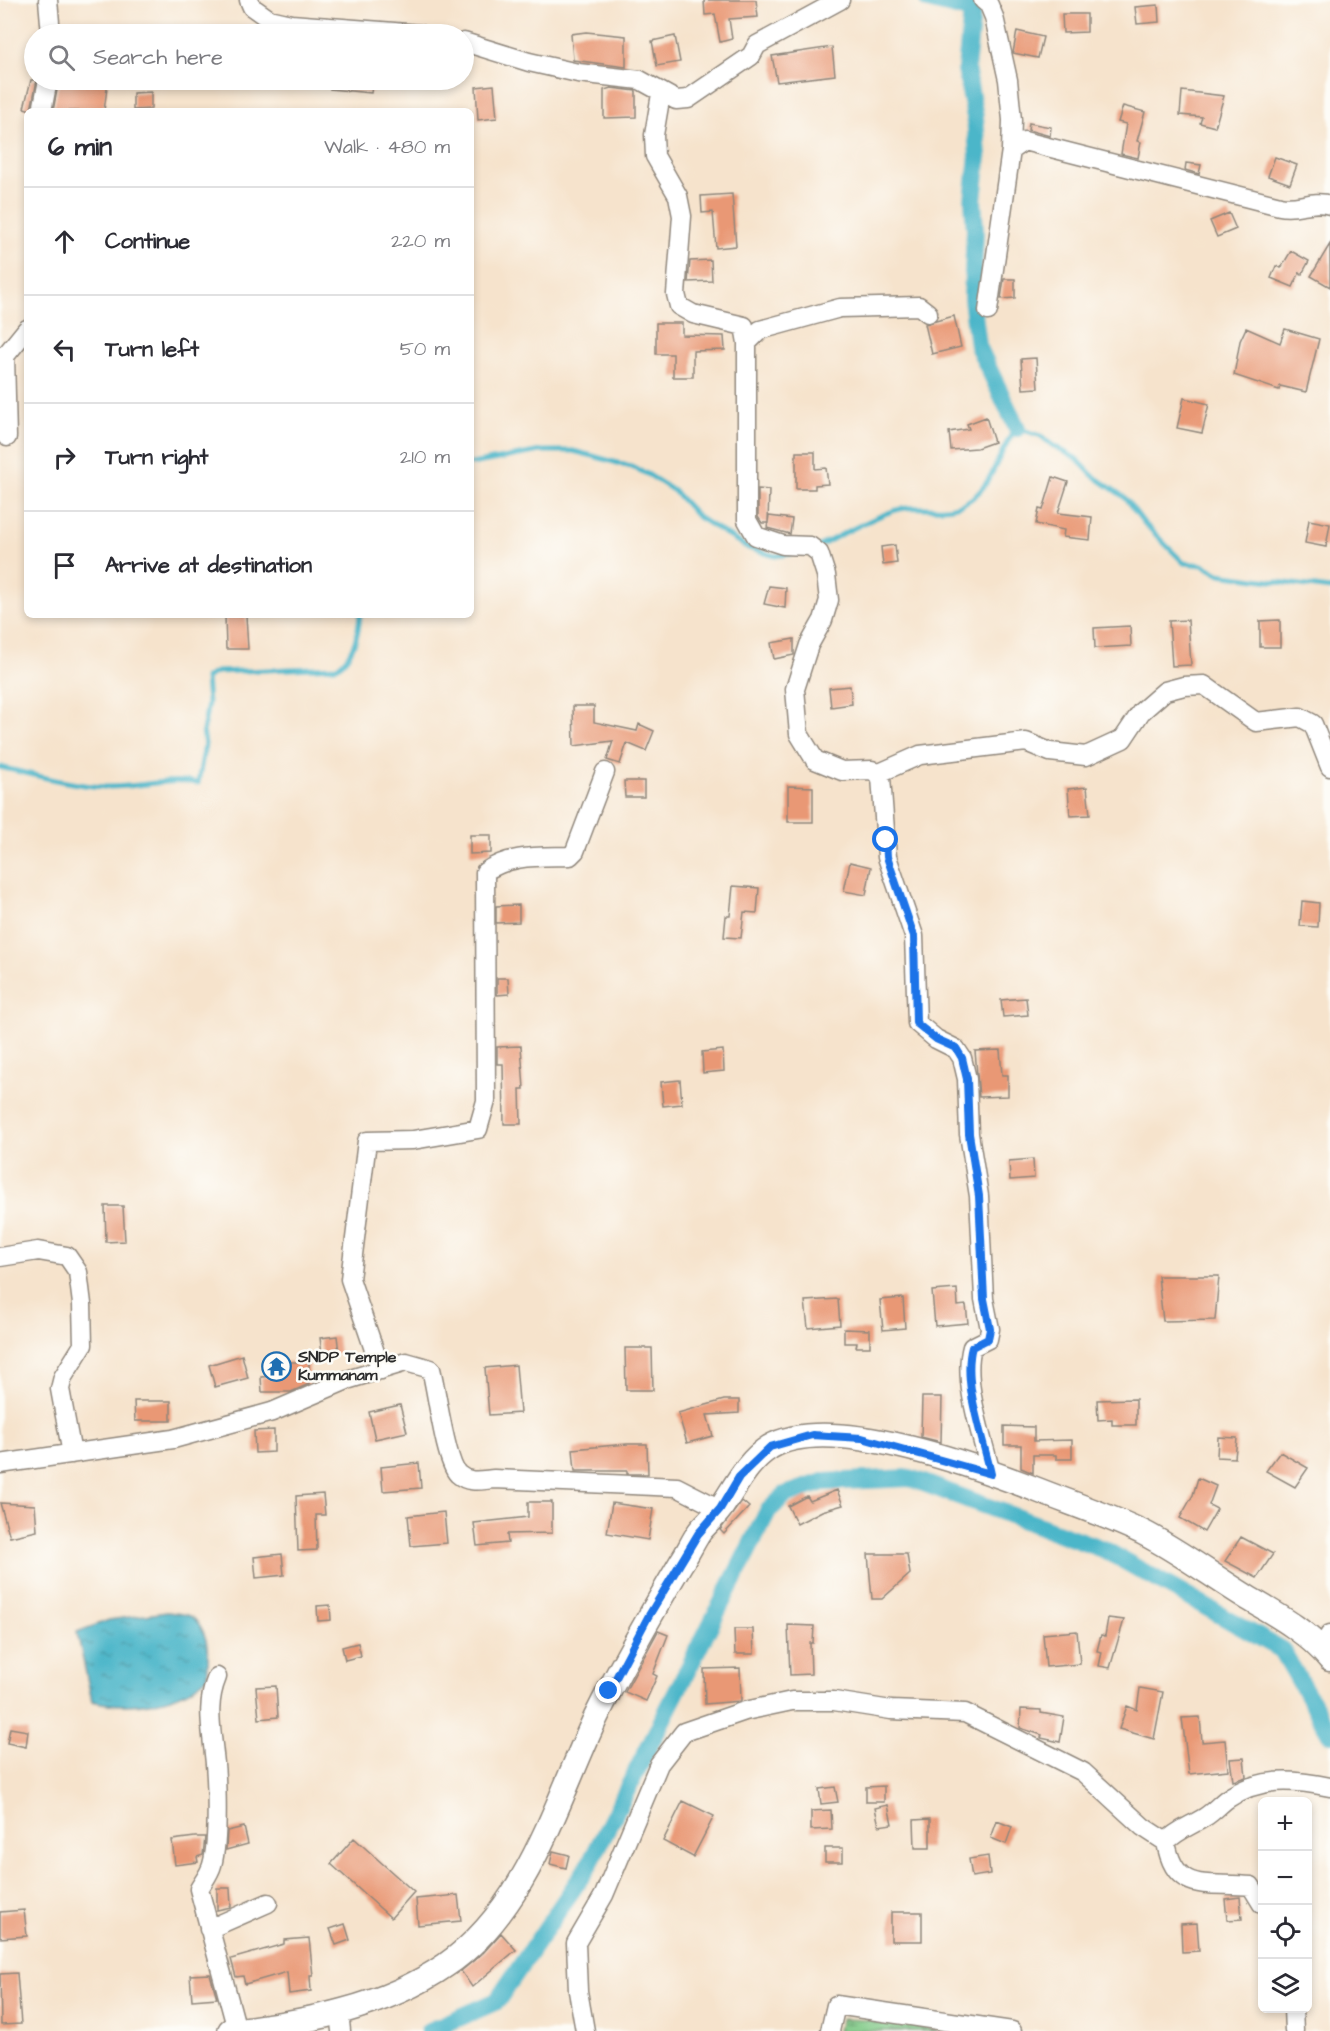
<!DOCTYPE html>
<html lang="en">
<head>
<meta charset="utf-8">
<style>
	body { margin:0; font-family:"Architects Daughter",sans-serif; background:#f7f7f7; color:#2b2b33 }
	.controls { position:absolute; right:18px; bottom:18px; display:grid; overflow:hidden; border-radius:9px; box-shadow:0 3px 9px #0003 }
	.controls button { width:54px; height:54px; display:grid; place-items:center; padding:0; border:0; border-bottom:2px solid #e1e1e2; background:#fff; color:#2b2b33; font:30px sans-serif }
	.stop { position:absolute; width:18px; height:18px; margin:-14px; border:4px solid #1a73e8; border-radius:50%; background:#fff }
	.stop.end { background:#1a73e8; border-color:#fff; box-shadow:0 2px 6px #0008 }
	.list { margin:0; padding:0; list-style:none }
	h2 { display:flex; justify-content:space-between; align-items:center; height:78px; margin:0; padding:0 24px; font-size:26px }
	h2 small { font-size:20px; font-weight:400; color:#7c7c81 }
	.list li { display:grid; grid-template-columns:39px 1fr auto; gap:18px; align-items:center; box-sizing:border-box; height:108px; padding:0 24px; border-top:2px solid #e1e1e2 }
	.list b { display:block; font-size:22px; white-space:nowrap }
	.list em { font-size:20px; font-style:normal; color:#7c7c81 }
	.icon { flex:none; width:33px; height:33px; fill:none; stroke:currentColor; stroke-width:2; stroke-linecap:round; stroke-linejoin:round }
	.map { position:relative; flex:none; width:1330px; height:2031px; overflow:hidden }
	.search { position:absolute; background:#fff; box-shadow:0 3px 9px #0003; left:24px; top:24px; width:450px; height:66px; display:flex; align-items:center; gap:15px; box-sizing:border-box; padding:0 21px; border-radius:33px; color:#7c7c81; font-size:22px }
	.panel { position:absolute; background:#fff; box-shadow:0 3px 9px #0003; left:24px; top:108px; width:450px; height:510px; border-radius:9px }
	.map>svg:first-child { display:block }
</style>
</head>
<body>
<div class="map">
<svg width="1330" height="2031" viewBox="0 0 1330 2031">
	<defs>
		<pattern id="wetland-marsh" width="20" height="14" patternUnits="userSpaceOnUse" patternTransform="scale(1.5)"><rect width="20" height="14" fill="#80ca87"/><path d="M1 5h8M5 5V1M11 12h8M15 12V8" fill="none" stroke="#69a46f"/></pattern>
		<pattern id="water-ripples" width="26" height="14" patternUnits="userSpaceOnUse" patternTransform="scale(1.5)"><rect width="26" height="14" fill="#4bb6c9"/><path d="M2 4q2-2 4 0t4 0M15 11q2-2 4 0t4 0" fill="none" stroke="#3f94a3"/></pattern>
	</defs>
	<rect width="100%" height="100%" fill="#fdfcf7"/>
	<filter id="ink" filterUnits="userSpaceOnUse"><feTurbulence type="fractalNoise" baseFrequency=".0167" numOctaves="2"/><feDisplacementMap in="SourceGraphic" scale="12" xChannelSelector="R" yChannelSelector="G"/><feConvolveMatrix kernelMatrix="1 2 1 2 8 2 1 2 1" color-interpolation-filters="sRGB"/></filter>
	<filter id="wash" filterUnits="userSpaceOnUse"><feTurbulence type="fractalNoise" baseFrequency=".008" numOctaves="4" result="noise"/><feDisplacementMap in="SourceGraphic" scale="24" xChannelSelector="R" yChannelSelector="G"/><feGaussianBlur stdDeviation="1.35" result="paint"/><feColorMatrix in="noise" values="0 0 0 0 0 0 0 0 0 0 0 0 0 0 0 0 0 1.4 0 .05"/><feComposite in="paint" operator="in"/></filter>
	<g filter="url(#wash)">
		<rect width="100%" height="100%" fill="#f6e3cc"/>
		<!-- wetland -->
		<path fill="url(#wetland-marsh)" stroke="#567a59" stroke-width="1.5" d="M841,2019l52,2 46,10h-101z"/>
		<!-- water -->
		<path fill="url(#water-ripples)" stroke="#3b707a" stroke-width="1.5" d="M167,1612c6,1 17,1 23,4 19,11 20,43 17,61 -29,27 -78,33 -115,24l-15,-69 32,-12z"/>
		<g fill="none" stroke-linecap="round" stroke-linejoin="round">
			<!-- stream -->
			<path stroke="#4bb6c9" stroke-width="5" d="M471,464l70,-13h32l20,5 42,12 14,7 25,16 24,26 50,31 27,8 22,-3
				M818,547c24,-13 49,-27 75,-36 29,-10 56,8 83,-16 19,-17 24,-48 41,-67l24,8 11,9 25,14 15,16 32,22 20,26 40,40 19,2 16,9 111,15
				M0,767c34,8 70,18 105,20 32,1 61,-9 93,-4l7,-39 -2,-13 5,-28 -2,-25 10,-6 121,-5c17,-12 21,-32 23,-52"/>
			<!-- canal -->
			<path stroke="#4bb6c9" stroke-width="18" d="M928,0l44,11 -6,58 9,48 3,39 -5,44 2,30 -3,68 6,48 39,82
				M429,2031l68,-30 92,-136 179,-354 17,-16 38,-13 87,-4 195,72 177,100 48,84"/>
		</g>
		<g id="blocks">
			<!-- building -->
			<path fill="#e99875" d="M704,0h52l2,17 -29,2 3,20 -12,3 -5,-28 -10,1z
				M1158,5l1,17 -22,2 -2,-17z
				M1062,14h25v18l-24,1z
				M1017,31l26,6 -5,21 -25,-5z
				M586,32l40,4v31l-53,-7 -2,-26z
				M675,36l5,26 -23,4 -5,-25z
				M832,47l3,28 -58,7 -5,-26z
				M31,80h6l-6,30 -7,-2z
				M59,80h49l-4,31h-51z
				M331,80h42l-2,13 -41,-4z
				M494,85l3,33 -19,2 -2,-33z
				M611,88l25,3v26l-32,1v-28z
				M1182,91l42,5 -9,31 -15,-4 2,-6 -22,-2z
				M151,92v17l-18,1v-17z
				M1123,106l22,6 -8,29 4,1 -3,16 -17,-4 5,-30 -8,-2z
				M1029,123l22,4 -1,9 -22,-6z
				M1275,157l22,8 -7,19 -22,-8z
				M1186,163l15,2 -2,9 -14,-4z
				M732,194l4,52 -20,2 -3,-36 -11,1 -1,-17z
				M1229,213l7,16 -19,8 -7,-16z
				M1330,244v43l-19,-11z
				M1291,251l18,10 -7,13 -2,-2 -7,15 -22,-9 5,-12 5,2z
				M711,260l1,21 -24,1 2,-21z
				M1004,279h11v19l-14,1z
				M954,316l7,31 -29,7 -7,-30z
				M656,323h26v12l42,1 1,14 -32,1v26h-20v-23h-17z
				M1246,328l34,15 5,-14 34,10 -13,53 -26,-6 -1,4 -45,-15 6,-34z
				M1036,358l2,30 -15,1 -2,-30z
				M1184,398l25,6 -7,29 -25,-5z
				M986,417l8,25 -17,6 -26,2 -2,-18 20,-3 -2,-5z
				M796,452h19v17l11,-1 2,16 -13,1v4h-19z
				M1053,477l15,5 -10,31 34,4 -2,23 -27,-3 1,-7 -28,-6 3,-15 4,1z
				M758,489l11,1 -1,33h-6l-4,-6z
				M769,516l23,3 -2,15 -23,-6z
				M1309,520l21,4 -4,23 -21,-4z
				M895,545l2,18 -14,2 -2,-18z
				M769,586l17,2 -1,20 -21,-4z
				M246,615l2,34h-22l-1,-33z
				M1188,620l3,45 -19,1 -3,-45z
				M1280,620v27h-20v-26z
				M1130,626l1,20 -36,2 -1,-20z
				M794,639v16l-20,4 -3,-16z
				M850,686l2,18 -21,3 -2,-19z
				M573,706h21v16l43,9 2,-7 15,7 -8,20 -19,-8 -7,21 -13,-4 6,-19 -39,5z
				M624,781h20v16h-19z
				M788,786l25,1v35h-25z
				M1087,787l3,28 -20,1 -2,-27z
				M470,835h21v18l-21,1z
				M850,862l21,5 -5,28 -22,-4z
				M733,886l26,2 -2,25 -13,-1 -3,26 -17,-1 2,-21h4z
				M1302,901l17,2 -1,24 -18,-1z
				M519,905v17l-23,1v-17z
				M497,978h11l1,16 -12,1z
				M1026,998l2,17 -25,2 -2,-17z
				M521,1046l3,43h-4l1,35h-17l-1,-60h-6v-17z
				M723,1050l1,21 -21,2 -1,-21z
				M1000,1050l2,25h6v21l-29,1 -4,-46z
				M680,1080l2,24 -19,2 -2,-24z
				M1033,1159l1,19 -24,2 -1,-19z
				M105,1206h18l2,35 -19,1z
				M1158,1276h61l-4,44 -52,1z
				M957,1289l1,17 8,-1 2,18 -33,3 -3,-35z
				M903,1298l2,30 -22,2 -3,-30z
				M838,1299l2,26 -32,3 -3,-27z
				M844,1329l26,1v17h-14l1,-4h-13z
				M337,1336l2,17 -17,1 -2,-16z
				M625,1348h27l1,42h-27z
				M242,1355l6,23 -33,9 -6,-22z
				M274,1362h35v22l-18,8h-29l-1,-15 13,-1z
				M516,1365l4,48 -31,2 -4,-47z
				M922,1397h20l-1,45 -20,-5z
				M1136,1399v26h-24v-6l-14,1 -1,-20z
				M724,1400h15v13l-32,2 6,21 -26,7 -9,-30z
				M134,1401h37v20h-36z
				M400,1405l7,27 -32,7 -6,-27z
				M1004,1426l30,1v14l38,-1v19h-16v-4h-23v18l-12,-5v-23h-17z
				M274,1430v22l-19,1 -1,-22z
				M1218,1437l19,1 -2,20 -18,-1z
				M627,1444h20l1,30h-21v-3h-52l-2,-22z
				M1280,1452l28,16 -13,19 -29,-16z
				M419,1463l2,25 -38,3 -2,-24z
				M1198,1478l18,8 -7,19 8,4 -13,23 -24,-14 13,-23z
				M837,1490l6,15 -21,6 -25,13 -9,-18 19,-10 3,5z
				M323,1494l2,21h-9l1,35 -19,1 -2,-55z
				M742,1501l7,6 -25,27 -4,-4z
				M528,1502h24v31l-45,1 1,9 -31,3 -3,-23 54,-6z
				M0,1503l35,2 2,26 -27,6z
				M612,1503l41,6 -5,31 -41,-7z
				M444,1512l3,31 -36,3 -3,-30z
				M1241,1537l32,17 -16,24 -32,-17z
				M282,1554l2,21 -28,3 -2,-21z
				M868,1554h39l3,20 -28,25h-10z
				M330,1605l1,15 -13,1 -1,-15z
				M1108,1618l16,2 -14,48 -11,-2 3,-14 -5,-1 4,-16 4,1z
				M788,1625l26,1 -1,17h-3l1,31 -21,1z
				M734,1629h19l1,25h-19z
				M658,1631l10,4 -15,39 4,2 -11,25 -21,-9z
				M1077,1631l3,33 -34,3 -3,-33z
				M358,1643l3,13 -16,4 -3,-13z
				M740,1668l1,33 -36,3 -1,-35z
				M276,1686l2,31 -19,2 -3,-32z
				M1140,1688l23,4 -9,47 -35,-10 8,-23 10,4z
				M1021,1709l20,1v3l23,4 -4,25 -19,-4 1,-3 -22,-7z
				M1200,1717l2,25 23,-2 3,30 -39,4 -7,-56z
				M10,1728l18,3 -2,16 -19,-4z
				M1244,1758l2,19 -13,4 -3,-22z
				M884,1786v16h-18v-15z
				M835,1787l3,15 -17,2 -2,-15z
				M683,1801l31,15 -21,41 -30,-16z
				M888,1805l4,19 -13,2 -4,-18z
				M831,1810l1,19 -21,1v-19z
				M930,1819v29h-15l-1,-28z
				M997,1821l15,6 -6,17 -15,-6z
				M244,1827l4,17 -22,6 1,-19z
				M195,1837h10l-2,18 -6,2 1,5 -23,3 -3,-25z
				M354,1838l60,54 -23,26 -60,-54z
				M825,1848h18v14h-18z
				M553,1851l16,4 -3,13 -16,-4z
				M988,1856l2,18 -18,3 -3,-18z
				M217,1888h13l1,19 -14,3z
				M458,1895l3,26 -43,4 -2,-26z
				M1240,1897l2,22 -15,1 -2,-21z
				M24,1910l3,26 -27,2v-26z
				M891,1912h31v29h-31z
				M1197,1923l2,28 -17,1 -1,-28z
				M345,1924l5,16 -14,5 -6,-16z
				M501,1933l15,17 -44,37 -11,-16 22,-18z
				M309,1938l4,38h-3l1,15 -22,3 -2,-22 -42,12 -2,-8 -7,1 -5,-18 53,-15v-4z
				M17,1973l4,51 -20,1 -1,-51z
				M210,1974l7,24 -25,2 -2,-25z"/>
		</g>
	</g>
	<g filter="url(#ink)">
		<use href="#blocks" fill-opacity="0" stroke="#90877c" stroke-width="1.5"/>
		<g fill="none" stroke-linecap="round" stroke-linejoin="round">
			<defs>
				<path id="street" d="M48,0l3,34
					M249,0l3,7 17,12 22,5 129,10
					M983,0l6,5 5,12 14,63 4,40 -1,30 -23,161
					M464,42l65,20 49,11 62,7 36,20 12,-1 63,-43 6,-11 83,-45
					M661,94l-7,41 1,21 23,40 4,20 -6,78 3,12 14,8 51,12 3,17v177l9,16 27,9 27,1 9,7 7,22 3,25 -6,20 -14,25 -14,44 4,45 16,26 27,11 30,-1 9,7 6,80 27,79 3,87 19,16 20,10 6,9 5,21 2,55 10,62 5,103 6,30 -2,10 -16,8c-10,35 11,91 19,127
					M42,111l6,-31
					M1011,150l13,-9 256,65c18,4 32,-7 50,-1
					M747,343l13,-13 80,-22 79,-2 9,7
					M0,356h5l22,-27
					M5,356l2,81
					M877,774l43,-19 106,-13 24,10 36,4 37,-17 18,-27 24,-21 19,-5 20,-1 52,37 44,-5 13,7 17,43
					M0,1257l38,-6 29,5 11,16 4,32 1,41 -20,32 -3,12 12,65
					M381,1370l-31,-91 17,-138 46,-1 65,-11 8,-28 -1,-229c25,-18 56,-15 85,-16l5,-5 30,-79
					M0,1464l173,-25 99,-27 75,-32 59,-18 25,7c6,22 14,92 27,105 11,10 24,6 36,5l183,8 43,22
					M1321,1648l9,-14
					M217,1677c-11,27 -6,48 -3,77 3,25 5,87 -2,111 -2,8 -9,17 -13,24l38,141
					M1262,1904l-11,-18c-42,-5 -76,10 -85,-44 11,-12 25,-16 39,-25 8,-5 14,-12 22,-18 32,-22 66,-20 103,-12
					M209,1929l59,-26
					M1293,2008l1,23
					M339,2012l2,19
					M585,2031l-7,-40 -2,-48 28,-48 55,-131 25,-32 61,-21 47,-10h42l57,9 74,3 118,59 60,55 23,15
					M830,2031l6,-26 176,26"/>
				<path id="secondary" d="M230,2031c73,-8 154,-23 216,-66 81,-55 110,-163 150,-248 26,-53 55,-103 85,-154 7,-10 12,-22 19,-32 6,-7 14,-14 20,-22 15,-21 26,-47 50,-62 60,-35 208,20 270,44 33,13 69,25 102,41 37,19 70,44 106,66 29,17 60,34 82,61"/>
			</defs>
			<!-- street casing -->
			<use href="#street" stroke="#90877c" stroke-width="21"/>
			<!-- secondary casing -->
			<use href="#secondary" stroke="#90877c" stroke-width="27"/>
			<!-- street -->
			<use href="#street" stroke="#fff" stroke-width="18"/>
			<!-- secondary -->
			<use href="#secondary" stroke="#fff" stroke-width="24"/>
		</g>
	</g>
	<g fill="none" stroke-linecap="round" stroke-linejoin="round" filter="url(#ink)">
		<!-- route -->
		<path stroke="#1a73e8" stroke-width="8" d="M609,1691l39,-74 50,-83 22,-25 19,-32 31,-30 42,-12 50,3 129,36c-8,-36 -29,-92 -19,-127l16,-8 2,-10 -6,-30 -5,-103 -10,-62 -2,-55 -5,-21 -6,-10 -20,-9 -20,-16 -2,-87 -27,-79 -1,-17"/>
	</g>
	<!-- icons -->
	<defs>
		<symbol id="temple-ring" viewBox="-11 -11 22 22"><circle r="9.5" fill="#fdfcf7" stroke="#1f6fb2" stroke-width="1.5"/><path d="M0-6L5-2H3V0L6.5 2.5H4V6H1.5V3h-3V6H-4V2.5H-6.5L-3 0V-2H-5Z" fill="#1f6fb2"/></symbol>
	</defs>
	<g fill-rule="evenodd">
		<use href="#temple-ring" x="260" y="1350" width="33" height="33"/>
	</g>
	<g text-anchor="middle" dominant-baseline="central" stroke-width="5" stroke-linejoin="round" paint-order="stroke">
		<!-- poi labels -->
		<g font-size="16" font-weight="bold" fill="#2b2b2b" stroke="#fdfcf7" text-anchor="start">
			<text x="298" y="1357">SNDP Temple<tspan x="298" dy="18">Kummanam</tspan></text>
		</g>
	</g>
</svg>
<div class="controls">
<button>+</button>
<button>−</button>
<button><svg class="icon" aria-label="locate" viewBox="0 0 24 24"><circle cx="12" cy="12" r="6"/><path d="M12 2v4M12 18v4M2 12h4M18 12h4"/></svg></button>
<button><svg class="icon" aria-label="layers" viewBox="0 0 24 24"><path d="M12 4l9 5-9 5-9-5zM3 14l9 5 9-5"/></svg></button>
</div>
<div class="stop" style="left:886px;top:840px"></div>
<div class="stop end" style="left:609px;top:1691px"></div>
<div class="search"><svg class="icon" aria-label="search" viewBox="0 0 24 24"><circle cx="10" cy="10" r="6"/><path d="M15 15l6 6"/></svg>Search here</div>
<section class="panel">
<h2>6 min<small>Walk · 480 m</small></h2>
<ul class="list">
<li><svg class="icon" aria-label="ahead" viewBox="0 0 24 24"><path d="M12 20V5M6 11l6-6 6 6"/></svg><div><b>Continue</b></div><em>220 m</em></li>
<li><svg class="icon" aria-label="left" viewBox="0 0 24 24"><path d="M17 20v-9H6M10 6l-5 5 5 5"/></svg><div><b>Turn left</b></div><em>50 m</em></li>
<li><svg class="icon" aria-label="right" viewBox="0 0 24 24"><path d="M7 20v-9h11M14 6l5 5-5 5"/></svg><div><b>Turn right</b></div><em>210 m</em></li>
<li><svg class="icon" aria-label="arrive" viewBox="0 0 24 24"><path d="M6 21V4h12l-3 4 3 4H6"/></svg><div><b>Arrive at destination</b></div></li>
</ul>
</section>
</div>
</body>
</html>
